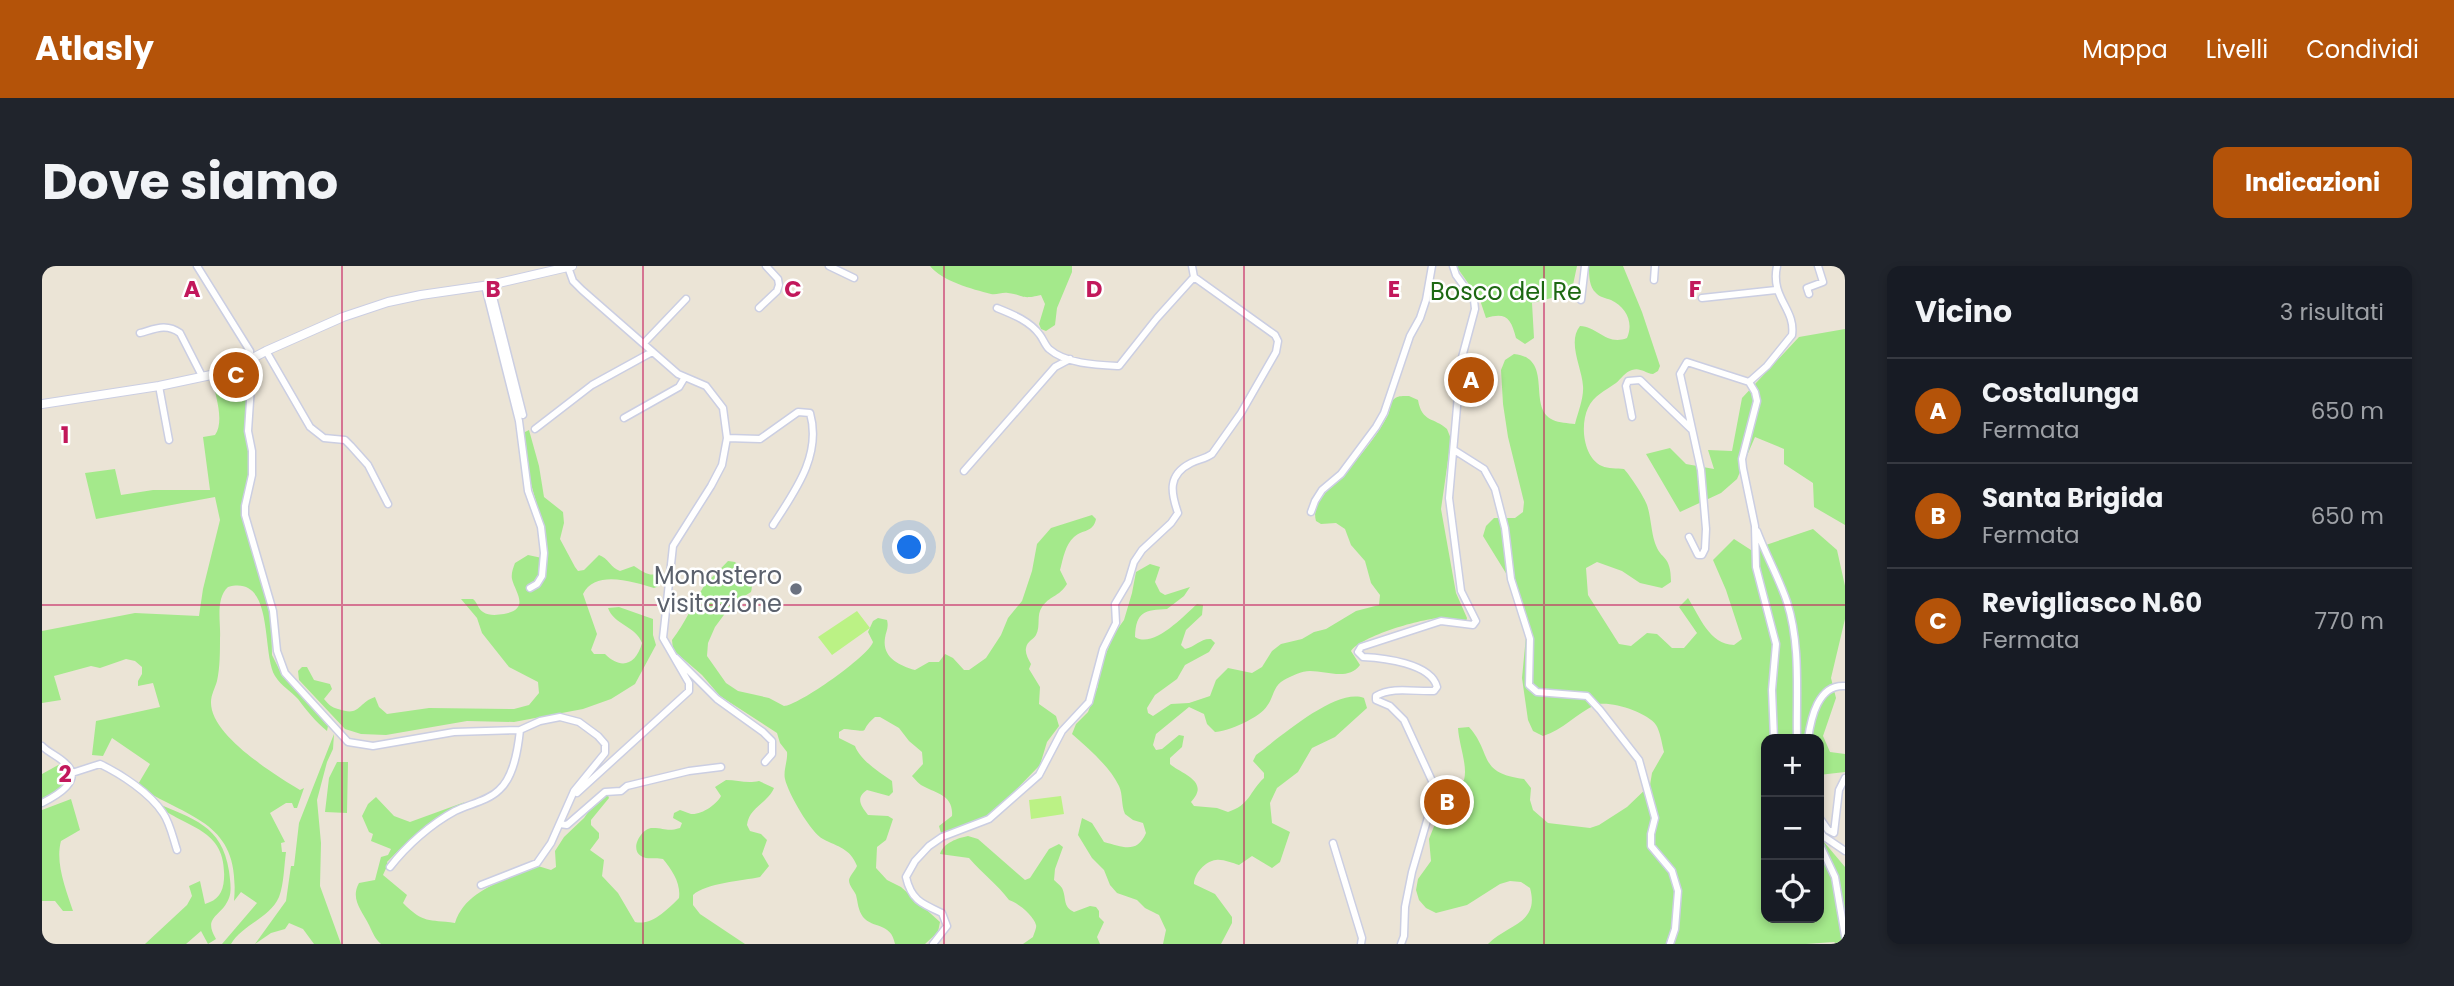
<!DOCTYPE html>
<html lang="it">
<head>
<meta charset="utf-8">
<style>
	body { margin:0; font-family:Poppins,sans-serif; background:#20242c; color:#f1f3f6 }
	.controls { position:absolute; right:21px; bottom:21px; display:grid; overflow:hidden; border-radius:14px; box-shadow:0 4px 10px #0003 }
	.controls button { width:63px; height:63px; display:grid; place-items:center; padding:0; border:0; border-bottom:2px solid #363941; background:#171b24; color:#f1f3f6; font:35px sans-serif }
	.you { position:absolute; left:868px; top:282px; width:24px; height:24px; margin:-18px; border:5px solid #fff; border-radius:50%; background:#1a73e8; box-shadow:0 0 0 10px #1a73e833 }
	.badge { display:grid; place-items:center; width:46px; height:46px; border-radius:50%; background:#b45309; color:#fff; font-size:23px; font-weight:700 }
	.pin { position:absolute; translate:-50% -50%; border:4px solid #fff; box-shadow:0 2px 7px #0006 }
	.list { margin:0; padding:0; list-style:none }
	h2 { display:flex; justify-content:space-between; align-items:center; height:91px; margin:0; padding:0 28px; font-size:30px }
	h2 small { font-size:23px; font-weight:400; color:#9ea1a6 }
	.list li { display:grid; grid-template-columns:46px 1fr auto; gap:21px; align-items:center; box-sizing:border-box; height:105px; padding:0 28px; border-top:2px solid #363941 }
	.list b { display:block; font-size:26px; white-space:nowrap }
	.list p { margin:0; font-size:23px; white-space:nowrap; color:#9ea1a6 }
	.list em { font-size:23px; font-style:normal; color:#9ea1a6 }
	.icon { flex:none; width:38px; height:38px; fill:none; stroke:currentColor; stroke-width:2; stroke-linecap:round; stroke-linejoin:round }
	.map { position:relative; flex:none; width:1803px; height:678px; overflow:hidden; border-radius:14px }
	header { display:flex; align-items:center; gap:42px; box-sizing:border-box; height:98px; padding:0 35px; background:#b45309; color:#fff }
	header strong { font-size:33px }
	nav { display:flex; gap:38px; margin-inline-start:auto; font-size:24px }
	.intro { display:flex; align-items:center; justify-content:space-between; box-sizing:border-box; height:168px; padding:0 42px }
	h1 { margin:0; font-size:49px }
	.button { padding:18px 32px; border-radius:14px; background:#b45309; color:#fff; font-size:24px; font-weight:700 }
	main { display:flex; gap:42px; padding:0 42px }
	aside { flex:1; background:#171b24; border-radius:14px; box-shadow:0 4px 10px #0003 }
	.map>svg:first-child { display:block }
</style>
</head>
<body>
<header>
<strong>Atlasly</strong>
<nav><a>Mappa</a><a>Livelli</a><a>Condividi</a></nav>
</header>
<div class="intro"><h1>Dove siamo</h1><a class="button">Indicazioni</a></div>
<main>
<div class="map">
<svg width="1803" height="678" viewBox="0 0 1803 678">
	<rect width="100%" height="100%" fill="#ebe4d6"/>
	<!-- green -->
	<path fill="#a4e98b" d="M888,0h142v6l-15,36 -2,17 -9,6 -5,-2 -2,-5 6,-20 -4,-9c-21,5 -16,0 -33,-2 -6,-1 -11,2 -17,1 -19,-5 -49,-13 -61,-28z
		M1414,0h121l-4,19 -6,9 -35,9 2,35 -9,6 -9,-6c-5,-20 -10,-26 -30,-20l-6,-18z
		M1547,0h34l19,46 18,54 -2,5 -5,3c-8,-1 -13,-7 -21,-4 -7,2 -11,9 -16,13 -11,8 -22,12 -28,25 -8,17 -5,49 14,58 6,3 15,2 22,3 5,5 21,29 23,36 4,12 4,26 8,38 6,18 16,11 16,39l-9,6 -22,-5 -18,-12 -25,-9 -11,6 2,27 31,49 12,2 16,-13 10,1 15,14h12l13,-15 -18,-26 9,-9c12,19 21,46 46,47l8,-6 -16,-49 -13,-30 21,-21 17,11 62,-21 24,21 8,36v33l-14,59 5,20 -13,38 7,16 15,2v18l-26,3v-36h-53v179h53v-82l26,31v77h-8l-3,-2 -28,2h-318c19,-20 52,-20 42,-56l-9,-6 -11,-1 -10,3 -33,21 -31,8 -10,-5 -7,-8 -3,-10 2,-11 13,-18 -2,-22 8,-20 2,-22 16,-13 9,-4c4,-14 -5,-35 -6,-52l11,-1c24,27 8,46 55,52l7,9 -1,12 3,10 15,13 42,5 9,-3 28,-18 23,-22 2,-12 12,-21c-2,-8 -4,-21 -8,-27 -9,-13 -47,-25 -61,-20 -18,8 -32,25 -52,31l-10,-5 -5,-11 -6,-42 4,-42 -14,-53 -29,-47 3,-10 8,-8h21l8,-6 1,-10 -16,-65 -5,-33 -2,-34 4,-10 9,-6c41,4 12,54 39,66 6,3 15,3 22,4 3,-12 9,-26 8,-38 -1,-18 -16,-44 -3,-60 18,1 27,20 47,12 7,-16 -1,-31 -16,-38 -5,-2 -12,-3 -15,-7 -7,-6 -7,-18 -7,-27z
		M1803,63v196l-31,-18 -1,-24 -29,-19v-15l-29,-12 -18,42 -16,14 -41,19 -34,-58 24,-6 16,16 28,5 -6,-19 24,1 10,-53 57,-61z
		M204,102l4,106 -8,32 29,107 1,42 9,18 47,53 -1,5c-12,-10 -20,-20 -29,-32 -8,-9 -16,-12 -23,-23 -14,-24 0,-102 -47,-89 -13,12 -7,36 -8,51 0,14 0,30 -3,43 -2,7 -6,14 -6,21 -1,33 64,73 89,88l4,-2 -7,20h-3l-2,-5h-6l-16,10 15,29 -4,1 1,9h4c-2,14 -2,32 -7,45 -9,21 -37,28 -48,47h-9l35,-41 -16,-11 -7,9c7,-79 -42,-81 -97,-115l13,-22 -38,-26 -9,18 -11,-1 4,-34 64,-14 -7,-24 -15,3v-5l4,-7v-7l-7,-6 -9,-2 -26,9 -9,-2 -37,10 7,24 -19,3v-72l93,-18 64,3 4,-27 17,-69 -5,-23 -119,22 -11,-46 30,-4 6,26 32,-5h57l-7,-53 12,-2c10,-14 0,-41 -3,-56z
		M1367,130l9,4c4,23 16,17 29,29l4,10 -10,70 15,84 11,25 -1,4c-7,-1 -15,-3 -22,-4 -19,-1 -83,18 -93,33l9,14c-12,16 -33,6 -50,6 -8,0 -19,5 -26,9 -11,6 -10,17 -17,26 -6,11 -40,26 -52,26l-8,-8 -3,-10 -15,-7 -33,27 -3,11 3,5 6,-1 17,-14 5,1 -2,11 -12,11v6c11,10 41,17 21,38l3,4 23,2 11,4c22,-7 21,-20 36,-34v-5l-11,-12 3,-6c22,-16 80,-68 108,-57l3,10 -32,29 -23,11 -14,24 -21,16 -7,15 2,20 18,9 -10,30 -8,6 -20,-12 -13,9c-7,-2 -16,-6 -23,-5 -11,1 -22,14 -22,24l21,10 17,23v6l-11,21h-58l3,-14 -7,-15 -14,-7 -8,-8 -20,-7 -7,-8 -6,-15 -12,-12 -14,-23 4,-17 10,5 12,19c19,5 33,12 42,-9l-3,-10 -10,-3 -8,-6c-4,-9 -2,-20 -6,-28 -9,-19 -31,-38 -47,-52l4,-10 12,-12 10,-26 1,-15 15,-37 10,-14 8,-27 4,-21 14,-8 10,3 -5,15 5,10 5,3 25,-8 -6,9 -17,13c-22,1 -31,2 -32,28 18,12 49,-21 62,-33l6,1 -1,10 -16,15 -5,15 4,4c10,-2 16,-11 26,-10l4,4 -6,9 -24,13 -8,14 -22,16 -8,13 1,5 5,3 18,-12 18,-1 21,-7 6,-16 12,-12 24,5 10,-6 10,-16 9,-7 21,-5 12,-7 12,-3 30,-18 23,-6 1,-10 -9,-12 -6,-22 -14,-16 -6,-16 -9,-6 -15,1 -5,-3c-6,-20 19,-36 30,-49 15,-17 31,-36 42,-57 2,-4 2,-11 5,-15 4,-5 11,-4 16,-4z
		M487,164l10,36 5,31 19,15 1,11 -4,16 15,28 3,4 6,-1 15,-15c9,3 12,13 21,16l14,-5c9,6 18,13 28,5l3,6 -6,9 -5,2c-20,-6 -59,-19 -71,6l14,40 -6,16 3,4h11c16,16 31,11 37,-11 -6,-17 -28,-18 -34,-35l11,-1 34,12v16l3,10 -21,39 -24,15 -28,10 -69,13 -47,-1 -81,14 -25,-1 -16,-5 -46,-49 -1,-9 4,-4h5l7,13 16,4 2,5 -8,10c5,6 7,8 14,10 23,8 19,-6 37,-12l4,10 8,7 42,-6 85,1 15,-4 10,-12 -1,-11 -29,-15 -27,-34 -5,-15 -16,-19h12c5,4 4,9 10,13 6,4 14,3 21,2 27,-5 11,-22 8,-35 -1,-5 1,-11 3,-16l13,-8 14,3v-36l-11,-38 -7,-36 1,-16z
		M1050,249l4,4c-3,14 -13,10 -22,18 -9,8 -11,22 -14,33l7,14c-8,13 -18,12 -25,23 -6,8 -1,19 -6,28 -3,5 -9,6 -10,13 -1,5 2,11 5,16l-2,5 11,18 -1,17 17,12 3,10 -12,16 -7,23 -38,39 -17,13 -44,16 -2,-7 13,-10c2,-22 -18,-23 -31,-31 -2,-1 -8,-8 -9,-9l11,-12 -1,-12 -13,-11 -10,-13 -19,-11h-5c-19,16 1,15 -31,12l-5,3v6l16,8c5,14 24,26 37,35l1,11 -4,4 -22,-6c-12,8 -6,16 1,25l20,1 5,3 -7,21 -9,7 -1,21 11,12 14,7 39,35 -2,10 -13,12h-30c-4,-22 -22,-15 -32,-27 -5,-7 -5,-14 -7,-22 -2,-5 -7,-9 -7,-15 1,-5 6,-9 8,-14 -7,-18 -19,-19 -34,-27 -12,-6 -35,-46 -38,-60 -2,-8 3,-19 2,-27l-7,-9 -3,-10 -57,-37 -18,-21 -29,-25 -1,-10c13,-17 21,-36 32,-54 7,-9 17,-17 24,-25l7,1c8,9 20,18 16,30l-19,12 -17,23 -7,16 -1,13 19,27 12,8 31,7 15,8c14,0 86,-51 89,-64l-5,-10 5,-11 5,-3 9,2c2,8 -1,11 -2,18 -3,19 13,27 30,32l14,-8h10l6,-8 8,4 11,12h5l17,-12 15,-23 7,-17 14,-17 10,-30 5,-27 14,-16z
		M292,468l-1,15 -6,13 -10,38 4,43 -1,43 21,58h-27l-11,-15 -14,-6 -4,6 -14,4 -16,11 31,-43 5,-35h3l5,-43z
		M295,496h11l-1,51 -22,-1 4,-34z
		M18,498l8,9c-1,15 -13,20 -26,27v-26z
		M684,514c12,0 21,4 33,1l15,7c-6,15 -25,19 -27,37l3,6 11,3 6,6 -5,14 7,12 -9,11c-18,4 -54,6 -67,18v10l7,9 45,30h-364c-6,-5 -8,-11 -12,-19 -7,-14 -19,-26 -10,-42l16,-3 6,-23 7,-2 3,-6 -20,-8 2,-7 -4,-2 -7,-16 6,-12 8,-7 18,19 16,6 55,-20c-30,17 -54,35 -78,60l1,2 -5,11 24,20 -4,8c21,21 25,16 52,20 11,-35 53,-43 83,-57l13,4 5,-3 -1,-16 9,-14 20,-19 14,-20 9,-5 2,5 -18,22v5l8,8v5l-9,12 14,10 -2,16 16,17 17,29c17,4 33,-13 44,-24 2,-15 -7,-28 -16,-39 -7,-2 -16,1 -22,-3 -12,-7 1,-29 12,-28 12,0 14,4 27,0l2,-5 -9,-5 1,-5 6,-3c4,1 7,3 11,4 11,1 26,-10 30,-18l-6,-9z
		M29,533l9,31 -19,11c-6,22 5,49 12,70h-10l-8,-10h-13v-91z
		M112,536c39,17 68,23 75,69 1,8 3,20 0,27 -7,19 -27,18 -13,41l-8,5 -7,-13 -15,13h-41l42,-39 5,-9 -3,-10 11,-5 5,23c13,-4 18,-11 19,-25 3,-54 -42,-50 -70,-77z
		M926,570l10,3 47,41 5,-2 19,-29 10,-5 4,3 -8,22 -1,11c1,1 8,7 8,8 5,10 0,18 12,24l16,-6 6,1 3,4v6l5,5 -7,15 3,7h-77l10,-7c1,-3 4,-10 3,-12 -2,-9 -19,-23 -27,-25 -12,-16 -27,-27 -40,-42l-29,-4c3,-11 18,-16 28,-18z"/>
	<!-- pitch -->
	<path fill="#bbf285" d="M815,345l13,17 -38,27 -14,-18z
		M1019,530l3,18 -33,5 -2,-19z"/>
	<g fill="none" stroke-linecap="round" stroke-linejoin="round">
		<defs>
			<path id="minor" d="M155,0l53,85 2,20 -4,60 4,20v24l-7,31v9l28,96 4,40 8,22 63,69 25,4 81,-14 66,-2 20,-9 20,-4 19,5 19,14 7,8v9l-31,38 -23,52 -14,20 -56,22
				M787,0l25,12
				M526,1l5,14 9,9 96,84 28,12 17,22 4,30 -5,27 -11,21 -38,60 -10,92 26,45v8l-112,102
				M1612,14l1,-14
				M448,19l33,130
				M443,20l34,135 9,70 13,36 3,26 -2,23 -5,8 -7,4
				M1767,28l-2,-6 16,-6 -5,-16
				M1660,32l74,-8
				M1539,34l4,-34
				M717,42l18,-17 2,-6 -1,-6 -12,-13
				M955,42c15,6 33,13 43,27 3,4 5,10 9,14 17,15 48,16 70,17l38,-48 37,-41
				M98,67c15,-4 26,-10 40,0l22,43
				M602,77l42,-44
				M224,85l44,76 14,11 21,2 6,6 17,19 20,39
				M117,120l10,54
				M1590,151l-6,-31 2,-5 12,-1 51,49
				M582,152l55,-31 6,-10
				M493,163l57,-44 60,-33
				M685,172l33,1 38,-27 12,1c12,42 -15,78 -37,112
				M1412,184l30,19 11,20 10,39 6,51 19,60 -1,46 8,7 50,4 13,14 39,50 16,58 -4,16v12l21,25 6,20 -3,38 -5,15
				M922,205l91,-104 15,-8
				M1269,246l4,-11 7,-11 19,-16 35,-47 8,-14 26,-77 10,-18 6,-18 6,-34
				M1715,265c9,24 22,47 30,71 14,43 9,93 10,137
				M1647,271l9,18h4l3,-6 1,-20 -5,-59 -21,-96 7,-12 62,20
				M634,392l41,41 46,33 9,9v13l-7,8
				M1732,473l-2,-49 4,-46 -20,-77 -1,-41 -12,-58 -1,-9 15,-58 -2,-9 -6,-10 18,-16 25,-31c4,-26 -22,-37 -15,-69
				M1766,473c3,-21 10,-55 37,-53
				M0,480c7,7 16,10 23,17 20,17 -9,33 -23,40
				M30,507l28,-9c21,10 50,29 63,49 7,10 10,25 14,37
				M1777,551l9,13 6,3 5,-43 6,-12
				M518,558l7,1 38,-33 16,-1 6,-5 62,-15 32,-4
				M1777,563l4,7 22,15
				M1291,577l29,95 -1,6
				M1777,577l16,34 10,59
				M348,601c17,-22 41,-43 65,-56 14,-7 33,-10 44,-21 15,-13 19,-41 21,-60
				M891,678l14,-18 -5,-13c-20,-9 -31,-13 -36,-36l9,-16 14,-15 13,-9 47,-18 50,-44 23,-44 27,-29 14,-53 13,-26 -1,-19 13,-22 6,-20 8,-12 29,-27 7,-10c-7,-20 -11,-38 13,-50 8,-4 14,-4 21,-9l29,-41 35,-61 2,-11 -3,-6 -81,-58 -2,-11
				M1359,678l3,-8 1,-29 7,-35 21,-72v-17l-29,-63 -14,-14 -14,-6v-4c16,-10 40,-4 58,-5l3,-4c-6,-24 -54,-29 -74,-30l-5,-5 3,-5 80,-26 32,4 3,-4 -15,-30 -12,-93 12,-137 14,-52 -1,-9 -18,-25 -3,-9"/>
			<path id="tertiary" d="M0,138l117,-18 52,-11 23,-7 32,-17 77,-34 45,-15 33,-7 69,-10 82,-19"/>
		</defs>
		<!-- minor casing -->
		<use href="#minor" stroke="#cbcee2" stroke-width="9"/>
		<!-- tertiary casing -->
		<use href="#tertiary" stroke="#cbcee2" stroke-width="10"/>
		<!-- minor -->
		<use href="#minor" stroke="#fff" stroke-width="6"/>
		<!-- tertiary -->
		<use href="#tertiary" stroke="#fff" stroke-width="8"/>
	</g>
	<!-- grid -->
	<path fill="none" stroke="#c2185b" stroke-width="2" stroke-opacity="0.55" d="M300,0v678M601,0v678M902,0v678M1202,0v678M1502,0v678M0,339h1803"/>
	<!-- markers -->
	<circle fill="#6b7280" stroke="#fff" stroke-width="2.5" cx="754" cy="323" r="7"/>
	<g text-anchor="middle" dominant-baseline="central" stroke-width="5" stroke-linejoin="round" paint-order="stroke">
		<!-- park labels -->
		<g font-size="24" fill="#1d6812" stroke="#fff">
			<text x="1464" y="25">Bosco del Re</text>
		</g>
		<!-- worship labels -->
		<g font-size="24" fill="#5b616d" stroke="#fff" text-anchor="end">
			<text x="740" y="309">Monastero<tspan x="740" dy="28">visitazione</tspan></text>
		</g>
	</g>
	<g font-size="23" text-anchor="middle" font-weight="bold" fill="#c2185b" stroke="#fff" stroke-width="5" stroke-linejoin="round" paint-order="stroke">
		<text x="150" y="31">A</text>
		<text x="451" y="31">B</text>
		<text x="751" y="31">C</text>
		<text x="1052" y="31">D</text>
		<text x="1352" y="31">E</text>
		<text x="1653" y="31">F</text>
		<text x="23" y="177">1</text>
		<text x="23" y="516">2</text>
	</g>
</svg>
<div class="controls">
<button>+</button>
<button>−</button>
<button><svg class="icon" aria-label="locate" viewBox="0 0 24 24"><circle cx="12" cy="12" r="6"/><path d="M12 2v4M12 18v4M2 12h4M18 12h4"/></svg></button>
</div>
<div class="you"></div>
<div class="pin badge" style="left:1429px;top:114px">A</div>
<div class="pin badge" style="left:1405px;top:536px">B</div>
<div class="pin badge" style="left:194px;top:109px">C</div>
</div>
<aside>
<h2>Vicino<small>3 risultati</small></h2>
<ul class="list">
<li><span class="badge">A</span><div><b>Costalunga</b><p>Fermata</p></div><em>650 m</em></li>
<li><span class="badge">B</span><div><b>Santa Brigida</b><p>Fermata</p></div><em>650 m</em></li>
<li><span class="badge">C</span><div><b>Revigliasco N.60</b><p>Fermata</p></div><em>770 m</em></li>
</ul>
</aside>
</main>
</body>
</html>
